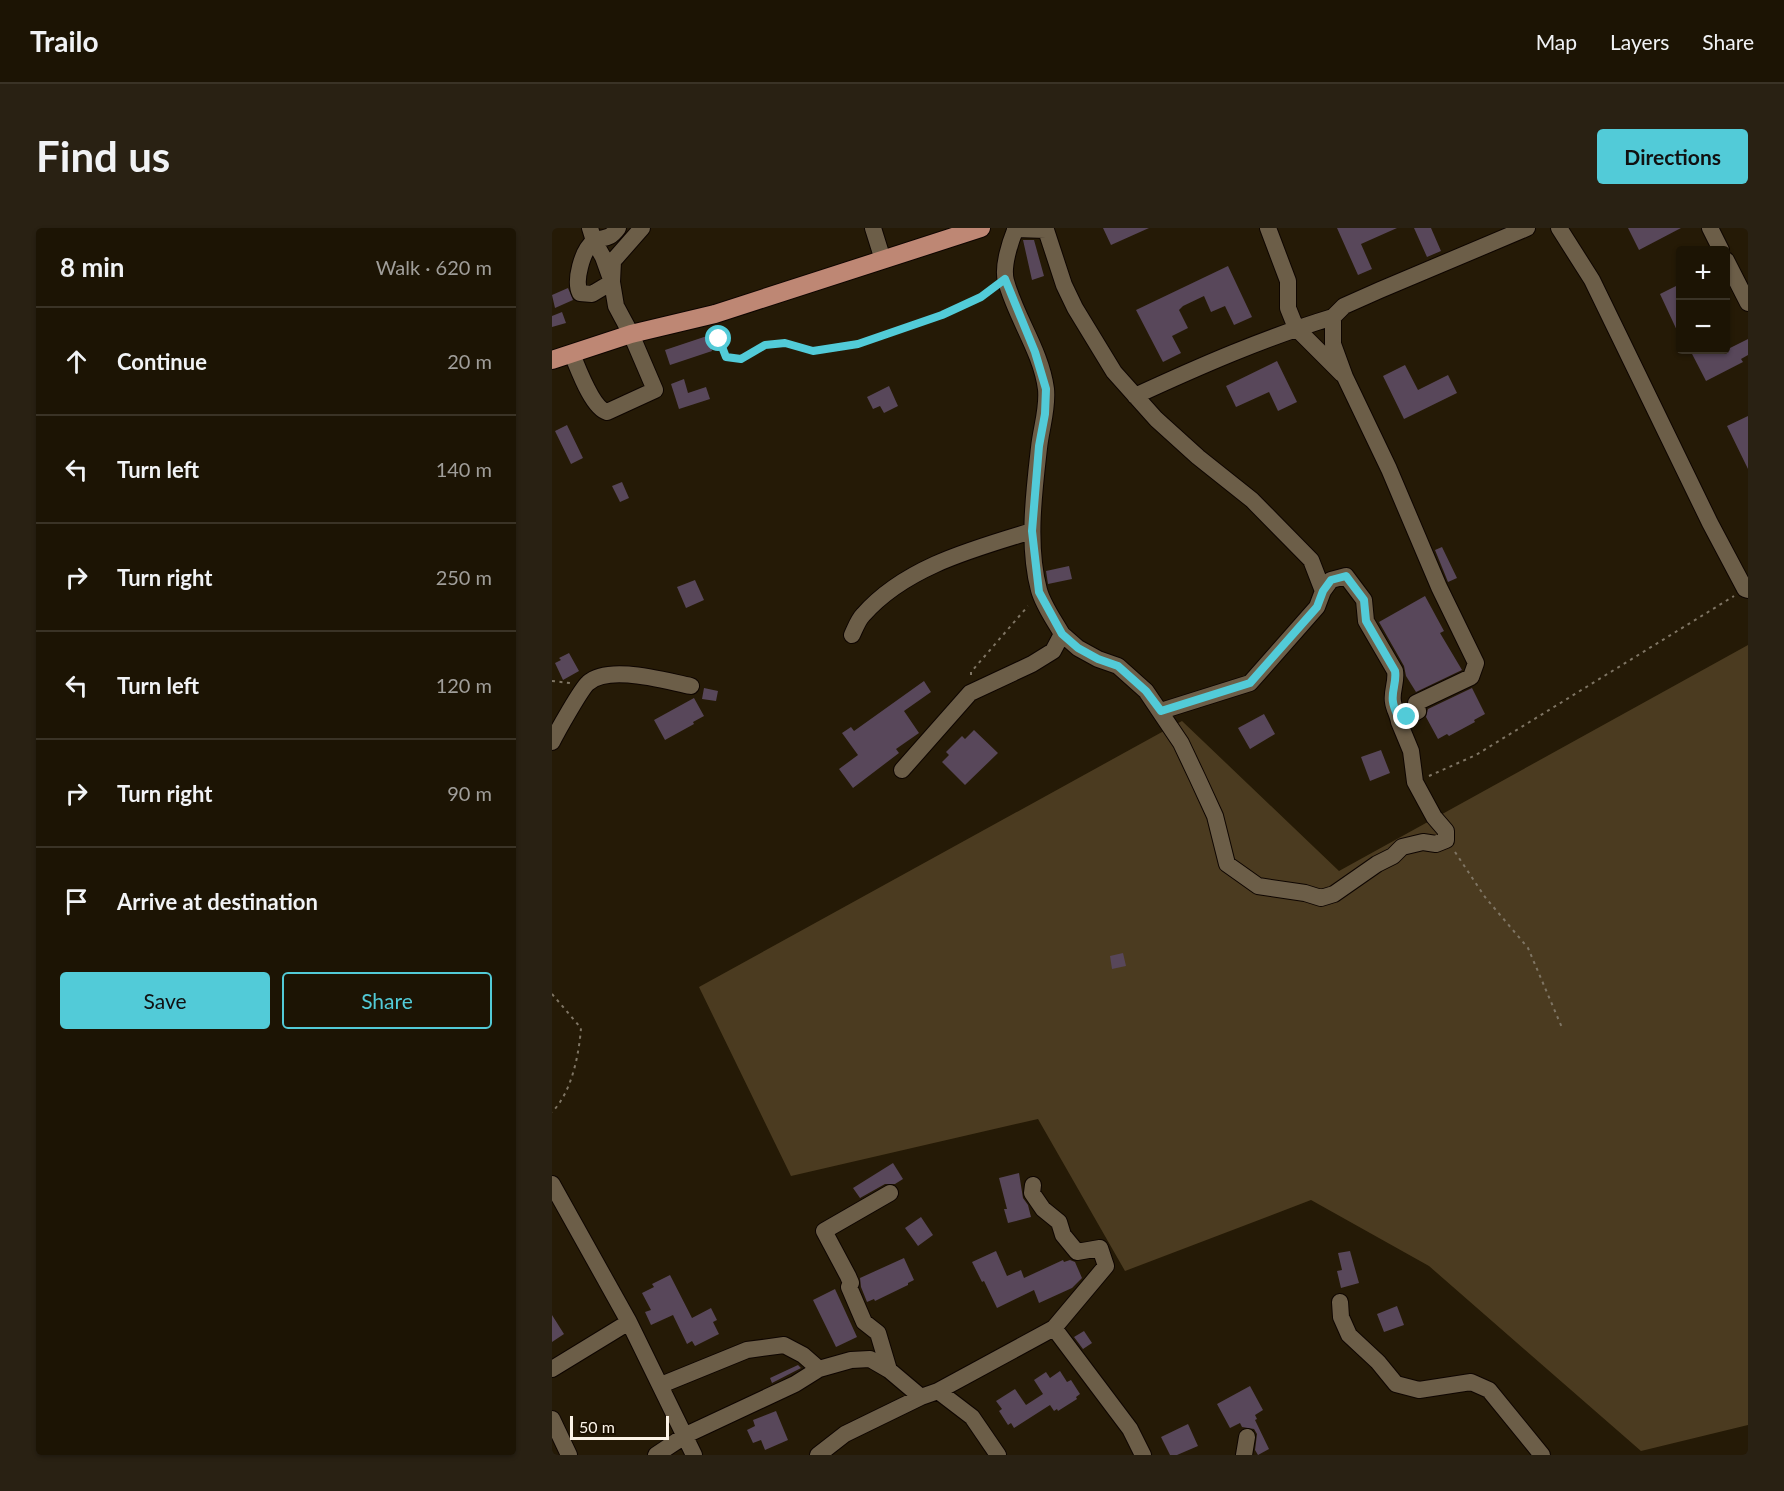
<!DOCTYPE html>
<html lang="en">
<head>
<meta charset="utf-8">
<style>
	body { margin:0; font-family:Lato,sans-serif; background:#292113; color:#f1f3f6 }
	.controls { position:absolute; right:18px; top:18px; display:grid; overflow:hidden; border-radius:6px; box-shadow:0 2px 4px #0004 }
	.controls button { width:54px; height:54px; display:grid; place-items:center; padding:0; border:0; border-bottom:2px solid #3a3326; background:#1c1404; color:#f1f3f6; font:30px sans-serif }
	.scale { position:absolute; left:18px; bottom:15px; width:99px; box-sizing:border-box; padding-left:6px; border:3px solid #fbf3e7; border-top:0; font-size:16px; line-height:21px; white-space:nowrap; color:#fbf3e7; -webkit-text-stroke:4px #1c1100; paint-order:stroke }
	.stop { position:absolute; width:18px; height:18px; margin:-14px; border:4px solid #52cbd8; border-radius:50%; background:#fff }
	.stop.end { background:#52cbd8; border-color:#fff; box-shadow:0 2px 6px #0008 }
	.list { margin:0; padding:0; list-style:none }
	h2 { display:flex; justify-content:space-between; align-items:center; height:78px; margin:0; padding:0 24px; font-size:26px }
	h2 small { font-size:20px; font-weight:400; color:#a09e9a }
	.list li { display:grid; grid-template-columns:39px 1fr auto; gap:18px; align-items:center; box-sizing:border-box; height:108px; padding:0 24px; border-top:2px solid #3a3326 }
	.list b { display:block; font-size:22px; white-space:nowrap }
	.list em { font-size:20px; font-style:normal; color:#a09e9a }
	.actions { display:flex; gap:12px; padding:18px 24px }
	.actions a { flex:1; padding:14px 0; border:2px solid #52cbd8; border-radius:6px; text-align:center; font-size:21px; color:#52cbd8 }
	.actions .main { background:#52cbd8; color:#111 }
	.icon { flex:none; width:33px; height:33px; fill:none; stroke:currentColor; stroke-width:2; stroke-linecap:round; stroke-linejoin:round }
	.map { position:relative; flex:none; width:1196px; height:1227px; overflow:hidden; border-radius:6px }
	header { display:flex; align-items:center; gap:36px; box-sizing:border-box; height:84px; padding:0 30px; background:#1c1404; border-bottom:2px solid #3a3326 }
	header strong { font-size:28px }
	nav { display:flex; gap:33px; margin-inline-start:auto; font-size:21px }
	.intro { display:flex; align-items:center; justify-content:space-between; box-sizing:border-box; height:144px; padding:0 36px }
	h1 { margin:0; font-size:42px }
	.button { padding:15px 27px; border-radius:6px; background:#52cbd8; color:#111; font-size:21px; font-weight:700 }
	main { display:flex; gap:36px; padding:0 36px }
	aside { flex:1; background:#1c1404; border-radius:6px; box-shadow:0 2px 4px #0004 }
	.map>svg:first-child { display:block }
</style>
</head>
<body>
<header>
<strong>Trailo</strong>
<nav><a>Map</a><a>Layers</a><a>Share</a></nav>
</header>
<div class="intro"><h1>Find us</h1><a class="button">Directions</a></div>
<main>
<aside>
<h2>8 min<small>Walk · 620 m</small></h2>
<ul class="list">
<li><svg class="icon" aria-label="ahead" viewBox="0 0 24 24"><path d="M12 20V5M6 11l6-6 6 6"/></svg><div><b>Continue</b></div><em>20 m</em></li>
<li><svg class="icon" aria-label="left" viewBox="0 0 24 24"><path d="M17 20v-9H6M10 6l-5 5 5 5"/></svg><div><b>Turn left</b></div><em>140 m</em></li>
<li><svg class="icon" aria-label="right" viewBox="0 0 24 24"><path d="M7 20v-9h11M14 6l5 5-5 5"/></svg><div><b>Turn right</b></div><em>250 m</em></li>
<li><svg class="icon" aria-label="left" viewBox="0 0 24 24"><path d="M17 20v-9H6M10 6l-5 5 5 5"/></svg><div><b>Turn left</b></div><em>120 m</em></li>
<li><svg class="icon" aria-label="right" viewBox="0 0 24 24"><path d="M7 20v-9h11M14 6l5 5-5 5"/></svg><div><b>Turn right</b></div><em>90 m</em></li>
<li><svg class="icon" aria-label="arrive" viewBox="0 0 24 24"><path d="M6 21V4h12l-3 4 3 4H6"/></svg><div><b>Arrive at destination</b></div></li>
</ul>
<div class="actions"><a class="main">Save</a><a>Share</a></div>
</aside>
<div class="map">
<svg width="1196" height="1227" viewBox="0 0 1196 1227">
	<rect width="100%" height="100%" fill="#251a06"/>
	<!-- green -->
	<path fill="#4b3b20" d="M1196,417v780l-107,26 -212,-185 -118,-66 -186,71 -87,-152 -247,57 -92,-189 483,-266 157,150z"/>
	<!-- building -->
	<path fill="#58475a" d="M551,0h46l-38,17z
		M785,0h60l-36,16 11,25 -14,6z
		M862,0h17l10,23 -14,6z
		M1076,0h53l-42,22z
		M471,12h11l10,36 -12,4z
		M676,38l24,51 -18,8 -9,-19 -14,6 -7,-16 -21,10 -4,4 9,18 -16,8 9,17 -18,9 -27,-52z
		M1128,56v53l-20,-43z
		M16,60l5,12 -18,8 -3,-13z
		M10,84l4,11 -14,4v-11z
		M155,108l5,15 -42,14 -5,-15z
		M1196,111v16l-7,4 2,3 -37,19 -16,-31h36z
		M725,133l20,41 -19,9 -9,-19 -33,15 -10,-21z
		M853,137l13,25 30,-15 9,18 -53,26 -21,-43z
		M132,151l4,14 18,-6 4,12 -31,10 -8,-25z
		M337,158l9,20 -14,7 -4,-7 -7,3 -6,-12z
		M1196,188v53l-21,-43z
		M15,197l16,33 -12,6 -16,-33z
		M70,254l7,16 -9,4 -8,-16z
		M890,319l15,31 -9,4 -13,-32z
		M517,338l3,13 -24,5 -2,-13z
		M143,352l9,20 -18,8 -9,-21z
		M873,368l19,35 -4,2 22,37 -46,22 -10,-16 -2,-10 -25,-44z
		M17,425l10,18 -16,9 -8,-17 6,-3 -2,-2z
		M372,453l7,11 -27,19 15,22 -23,16 3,4 -46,35 -14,-19 19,-14 -16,-22 9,-6 3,4z
		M152,460l14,3 -2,10 -14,-2z
		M920,460l13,26 -11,6 1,2 -26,14 -2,-2 -9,5 -12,-22 2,-8z
		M142,470l10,18 -11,6 1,2 -29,16 -11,-20z
		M712,486l11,20 -25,15 -12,-21z
		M422,502l24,23 -33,32 -23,-23 7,-7 -3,-3 16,-16 3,3z
		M829,522l9,23 -20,8 -9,-24z
		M571,725l3,13 -14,3 -2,-13z
		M341,935l10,16 -8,5h-10l-25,14 -7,-10z
		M467,945l4,25 5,7 3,12 -23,6 -4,-14h3l-8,-31z
		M369,989l12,18 -15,11 -13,-18z
		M444,1023l11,25 14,-6 3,8 39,-18 1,2 6,-2 5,2 7,16 -10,10 -33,15 -5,-13 -37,18 -13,-27 -2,1 -10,-20z
		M798,1023l9,32 -18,5 -4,-17 5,-1 -4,-17z
		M352,1030l10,22 -6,3v2l-33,16 -1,-2 -7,3 -6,-15 -1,-9z
		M118,1047l22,43 19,-10 6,12 -4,2 6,12 -24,12 -3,-5 -5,3 -14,-29 -22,10 -6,-13 6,-2 -9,-17 12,-6 -2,-3z
		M283,1061l22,48 -21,10 -23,-47z
		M845,1078l7,19 -20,7 -7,-18z
		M0,1087l12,19 -12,8z
		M532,1103l8,12 -9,6 -9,-12z
		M246,1137l3,3 -29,15 -2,-5z
		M508,1143l7,11 4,-2 9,14 -4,3 1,2 -19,12 -1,-2 -3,2 -4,-6 -36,23 -3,-5 -3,2 -9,-14 3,-2 -6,-8 19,-12 11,16 17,-11 -9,-14 12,-8 4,6z
		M698,1158l13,24 -8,5 2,4 -2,1 14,29 -11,6 -3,-5 2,-16 -3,-5 -12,-2 -2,-4 -10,5 -13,-24z
		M224,1183l12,29 -23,10 -4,-10 -8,3 -6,-13 8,-4 -2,-6z
		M636,1196l10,22 -21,9h-7l-9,-18z"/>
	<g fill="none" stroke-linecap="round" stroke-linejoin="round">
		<defs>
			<path id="minor" d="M38,0l4,13 9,16 9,25 -20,12 -12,-1c-6,-12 2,-42 13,-51 9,-7 14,1 25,-14
				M321,0l10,32
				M716,0l20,53v27l8,20 46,46
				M1007,0l33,52 118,243 35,66 3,1
				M1158,0l11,22
				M463,1l31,1 18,55 11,23 39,64 42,47 42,38 54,43 59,60 12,31 -6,16 -67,76 -89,28
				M1174,32l22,43
				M20,126c6,14 20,54 35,58l48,-22 -24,-56 -15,-28 -4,-24 1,-21 29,-33
				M583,168c65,-30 129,-58 198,-79
				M771,363l8,-11 15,-4 18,24 2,21 29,50c2,11 -4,21 -2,31 1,7 5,13 6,20
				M510,406l16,14 20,11 20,7 28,25 35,52 17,36 17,37 12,48 31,22 47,7 16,5 13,-4 43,-30 16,-8 9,-9 21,-5 13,2 10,-4v-9l-12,-14 -19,-35 -4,-31 -12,-29 19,-11 -2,-8 55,-26 5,-14 -37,-76 -50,-118 -44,-92 -12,-33v-27l11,-11 36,-16 147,-62
				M300,407c3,-6 6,-15 11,-20 42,-48 110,-66 169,-84
				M0,514c5,-10 29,-53 36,-59 21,-19 77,-2 103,3
				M350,542l68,-77 62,-29 21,-13 9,-17c-8,-14 -19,-29 -23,-44 -12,-44 -5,-98 0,-142 2,-20 9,-39 7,-59 -5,-38 -30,-71 -40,-108 -4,-14 4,-39 10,-53
				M0,956l77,138 65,133
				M338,965l-66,38 24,45 3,7 -2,4 15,35 14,11 11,37 32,27
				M788,1074l1,15 8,18 29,27 18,22 23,6 52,-8 18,8 53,65
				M502,1100l76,101 13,26
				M0,1141l77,-47
				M109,1157l86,-35 37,-5 19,10 16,14
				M386,1163l34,26 26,38
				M0,1191l17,36
				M104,1227l30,-20 109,-51 24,-15 32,-9 19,-1 19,11
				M266,1227l27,-21 76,-37 17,-6 116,-63 52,-62 -6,-18 -23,4 -14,-17 -4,-13 -16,-13 -11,-16 1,-8
				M692,1227l3,-18"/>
			<path id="major" d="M0,132l79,-26 84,-20 266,-86"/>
		</defs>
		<!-- minor casing -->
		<use href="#minor" stroke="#0e0500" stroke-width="18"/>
		<!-- major casing -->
		<use href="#major" stroke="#0e0500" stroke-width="20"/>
		<!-- path -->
		<path stroke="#7f7564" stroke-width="2" stroke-dasharray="3 4.5" stroke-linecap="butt" d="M166,102l8,27 15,2 24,-14 20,-2 28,8 45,-7 84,-29 39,-18 12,-9
			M419,447v-3l57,-66
			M0,453l18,2
			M877,548l47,-21 258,-159
			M903,624l30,45 43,51 35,82
			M0,766l29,34c-2,26 -9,64 -29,84"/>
		<!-- minor -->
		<use href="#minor" stroke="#6c5e48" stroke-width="16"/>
		<!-- major -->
		<use href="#major" stroke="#be8774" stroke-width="18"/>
	</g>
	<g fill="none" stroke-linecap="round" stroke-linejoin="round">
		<!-- route -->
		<path stroke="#52cbd8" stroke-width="8" d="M167,111l7,18 15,2 24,-14 20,-2 28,8 45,-7 84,-29 39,-18 24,-18 30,73 11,37 -1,25 -6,32 -7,85 7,61 23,42 16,14 20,11 20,7 28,25 15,20 89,-28 67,-76 6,-16 8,-11 15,-4 18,24 2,21 29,50c2,11 -4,21 -2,31 1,7 5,13 6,20l8,-5"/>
	</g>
</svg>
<div class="controls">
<button>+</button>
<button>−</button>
</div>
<div class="scale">50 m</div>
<div class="stop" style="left:167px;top:111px"></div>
<div class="stop end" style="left:855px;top:489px"></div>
</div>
</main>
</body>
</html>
